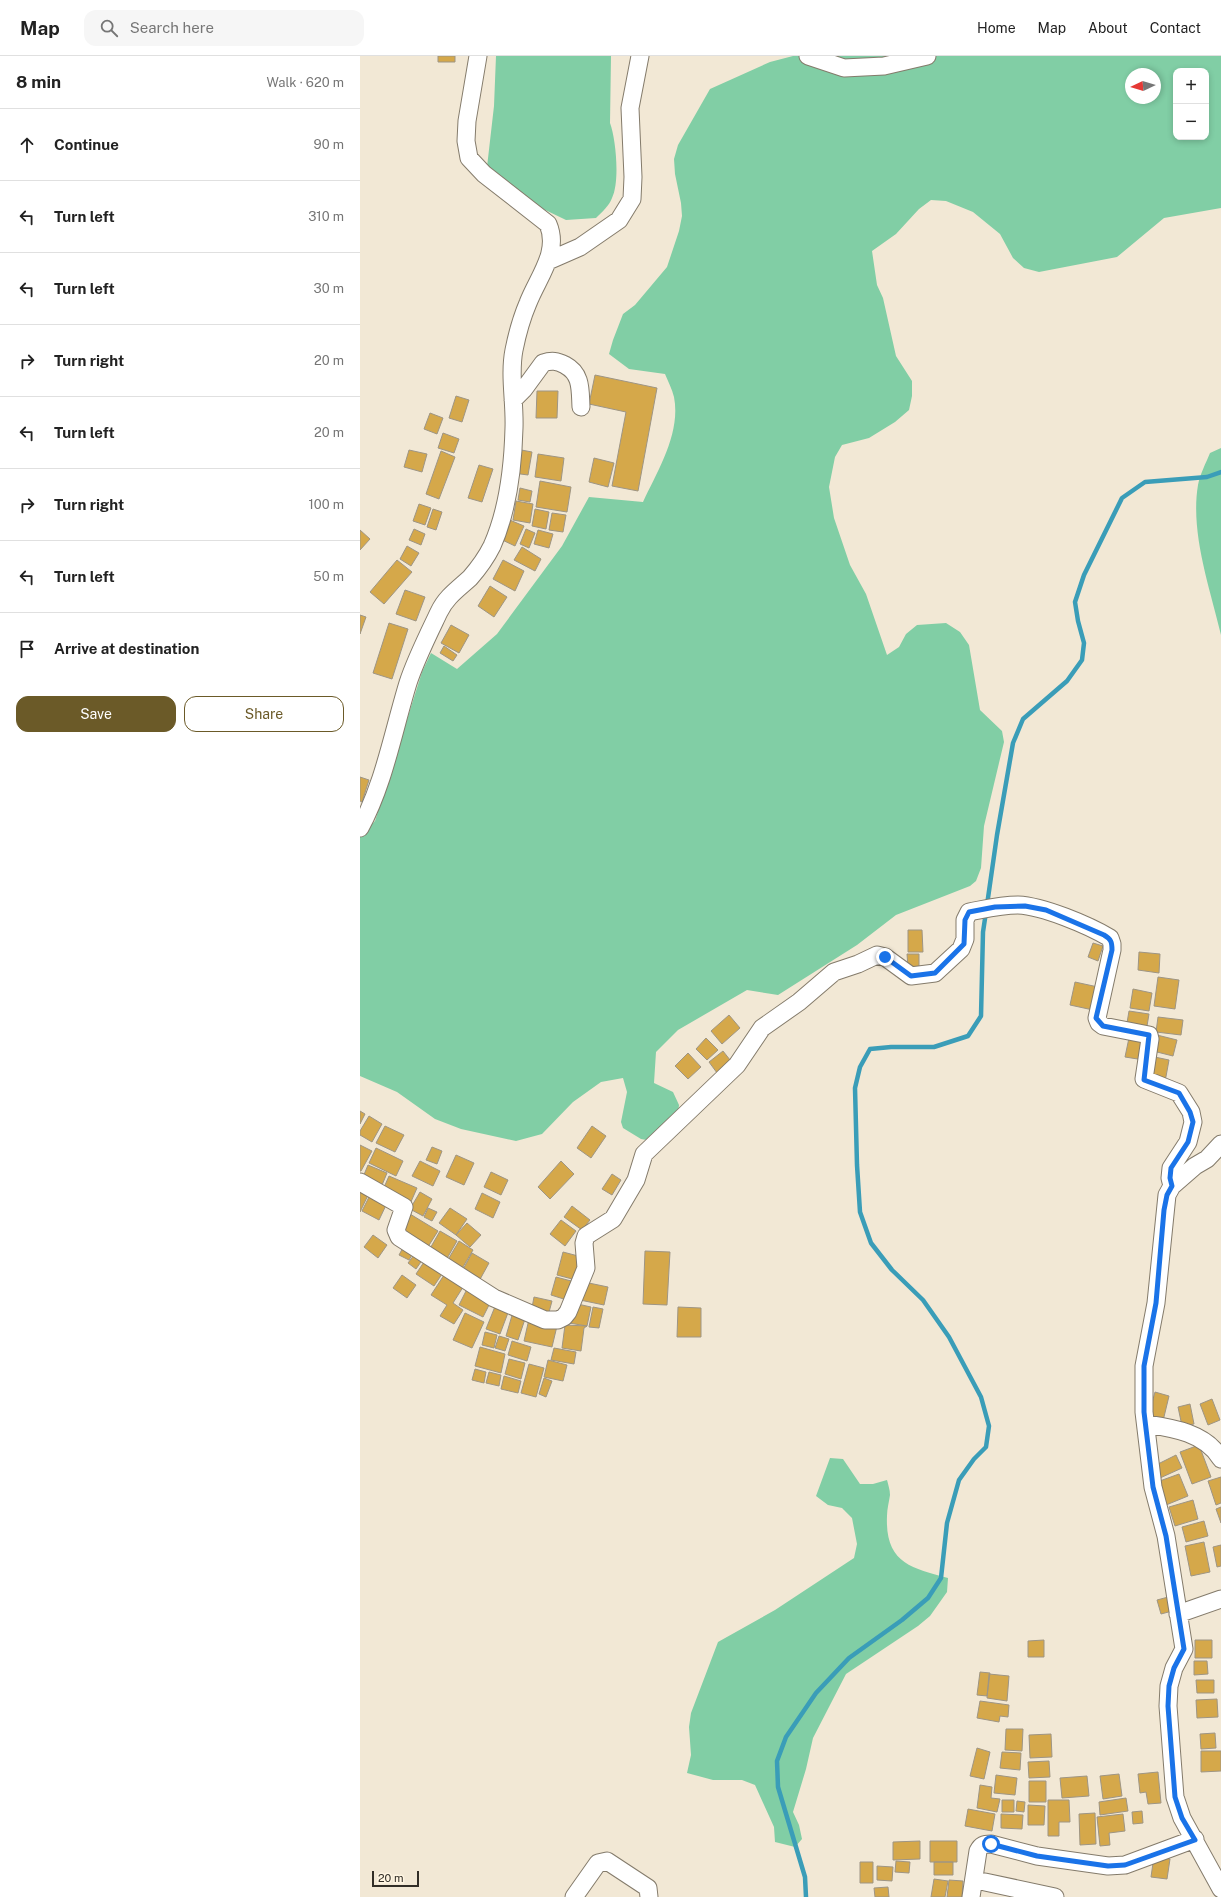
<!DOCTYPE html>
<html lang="en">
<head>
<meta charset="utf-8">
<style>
	body { margin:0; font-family:"Public Sans",sans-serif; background:#f6f6f6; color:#222 }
	.controls { position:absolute; right:12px; top:12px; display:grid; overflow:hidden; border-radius:8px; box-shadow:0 2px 6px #0003 }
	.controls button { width:36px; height:36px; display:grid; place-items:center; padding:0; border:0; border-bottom:1px solid #e0e0e0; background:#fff; color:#222; font:20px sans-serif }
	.compass { position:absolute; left:765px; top:12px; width:36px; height:36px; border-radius:50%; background:#fff; box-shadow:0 2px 6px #0003; rotate:266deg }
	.scale { position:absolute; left:12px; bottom:10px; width:47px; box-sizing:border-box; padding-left:4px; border:2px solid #322e27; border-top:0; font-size:11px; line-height:14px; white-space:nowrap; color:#322e27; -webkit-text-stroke:3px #fff5e2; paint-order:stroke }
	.stop { position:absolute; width:12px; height:12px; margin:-9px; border:3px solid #1a73e8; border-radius:50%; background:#fff }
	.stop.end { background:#1a73e8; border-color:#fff; box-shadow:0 1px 4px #0008 }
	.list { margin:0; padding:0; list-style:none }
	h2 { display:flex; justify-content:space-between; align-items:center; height:52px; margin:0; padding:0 16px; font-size:17px }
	h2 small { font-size:13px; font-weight:400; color:#767676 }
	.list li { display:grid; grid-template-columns:26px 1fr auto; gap:12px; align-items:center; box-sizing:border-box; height:72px; padding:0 16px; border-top:1px solid #e0e0e0 }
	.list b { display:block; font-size:15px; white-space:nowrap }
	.list em { font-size:13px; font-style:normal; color:#767676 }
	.actions { display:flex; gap:8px; padding:12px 16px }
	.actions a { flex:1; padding:9px 0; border:1px solid #6b5a28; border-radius:12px; text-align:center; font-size:14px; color:#6b5a28 }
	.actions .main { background:#6b5a28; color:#fff }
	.icon { flex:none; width:22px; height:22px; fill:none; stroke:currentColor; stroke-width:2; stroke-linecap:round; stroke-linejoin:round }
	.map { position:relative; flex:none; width:861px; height:1841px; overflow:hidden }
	header { display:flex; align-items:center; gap:24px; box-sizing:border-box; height:56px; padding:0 20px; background:#fff; border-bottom:1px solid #e0e0e0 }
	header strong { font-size:19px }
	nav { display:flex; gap:22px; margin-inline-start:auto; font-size:14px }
	.search { width:280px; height:36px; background:#f6f6f6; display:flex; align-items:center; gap:10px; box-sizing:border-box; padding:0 14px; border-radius:12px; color:#767676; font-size:15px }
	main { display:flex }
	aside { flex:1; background:#fff }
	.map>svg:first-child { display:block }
</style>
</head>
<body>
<header>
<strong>Map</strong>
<div class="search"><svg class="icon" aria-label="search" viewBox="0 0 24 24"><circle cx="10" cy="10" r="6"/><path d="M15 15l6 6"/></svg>Search here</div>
<nav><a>Home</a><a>Map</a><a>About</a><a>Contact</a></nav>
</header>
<main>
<aside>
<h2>8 min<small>Walk · 620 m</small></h2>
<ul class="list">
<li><svg class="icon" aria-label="ahead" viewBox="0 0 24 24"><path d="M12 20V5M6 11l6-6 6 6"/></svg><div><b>Continue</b></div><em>90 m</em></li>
<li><svg class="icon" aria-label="left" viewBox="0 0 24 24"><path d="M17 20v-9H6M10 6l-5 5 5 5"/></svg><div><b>Turn left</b></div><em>310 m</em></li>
<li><svg class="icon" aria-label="left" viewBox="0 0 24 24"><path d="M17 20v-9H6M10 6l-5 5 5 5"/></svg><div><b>Turn left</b></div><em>30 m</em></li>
<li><svg class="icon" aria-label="right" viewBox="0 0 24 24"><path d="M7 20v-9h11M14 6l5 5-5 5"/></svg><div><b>Turn right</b></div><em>20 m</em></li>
<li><svg class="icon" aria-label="left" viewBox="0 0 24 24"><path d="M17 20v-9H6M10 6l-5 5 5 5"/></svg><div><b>Turn left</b></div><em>20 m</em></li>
<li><svg class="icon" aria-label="right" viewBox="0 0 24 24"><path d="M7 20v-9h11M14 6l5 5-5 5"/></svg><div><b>Turn right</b></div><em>100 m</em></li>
<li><svg class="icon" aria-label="left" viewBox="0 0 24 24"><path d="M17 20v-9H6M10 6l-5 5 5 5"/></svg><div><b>Turn left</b></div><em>50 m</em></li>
<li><svg class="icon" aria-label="arrive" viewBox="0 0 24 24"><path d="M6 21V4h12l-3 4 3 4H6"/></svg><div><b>Arrive at destination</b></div></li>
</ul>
<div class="actions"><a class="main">Save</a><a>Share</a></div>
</aside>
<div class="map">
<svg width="861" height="1841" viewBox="0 0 861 1841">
	<rect width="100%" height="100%" fill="#f2e8d5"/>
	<!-- green -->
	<path fill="#81cea5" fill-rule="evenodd" d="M136,0h115l-1,67c6,16 10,59 2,75 -3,8 -10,14 -16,20l-30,2 -27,-13 -52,-40 7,-61z
		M433,0h428v152l-57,10 -47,39 -78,15 -15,-4 -11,-10 -13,-24 -27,-22 -27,-11 -15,-1 -12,9 -23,25 -24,17 5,34 6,13 13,58 16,25v15l-3,14 -14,12 -26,16 -27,7 -7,12 -6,30 5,31 16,47 16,29 21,61 12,-8 7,-13 11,-9 29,-2 14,9 9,13 11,65 22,21 2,11 -20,84 -3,42 -5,13 -6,5 -74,29 -39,30 -79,50 -31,-5 -69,40 -22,22 -2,31 19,9 6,13 -3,24 -18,13 -17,-3 -18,-11 -2,-6 6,-30 -4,-14 -22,4 -28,20 -31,32 -26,7 -55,-12 -26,-10 -38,-27 -37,-16v-240l15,-15 47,-149 9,-19 26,16 40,-35 65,-88 27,-49 54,5c15,-32 38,-69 31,-105 -2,-8 -6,-16 -9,-23l-36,-5 -20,-15 4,-14 10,-26 12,-9 32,-38 12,-36 3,-15 -1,-13 -6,-29 -1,-15 4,-14 32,-56 60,-27zM816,15h30v66h-30zM771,18h24v24h-24z
		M861,392v187c-11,-47 -31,-102 -23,-150 2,-11 8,-22 12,-32z
		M470,1402l13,1 17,25h13l14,-4c1,4 3,10 3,15 -1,7 -3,14 -3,21 -2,46 23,52 61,62l-1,14 -17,24 -12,10 -72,48 -33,64 -7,31 -13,43 6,13 3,14 -7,8 -20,-5 -1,-15 -19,-42 -13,-5h-29l-26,-7 4,-18 -2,-28 2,-14 27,-71 57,-32 79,-52 3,-14 -5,-26 -10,-10 -14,-3 -12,-9z"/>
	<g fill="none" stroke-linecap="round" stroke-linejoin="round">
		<!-- stream -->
		<path stroke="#3a9db8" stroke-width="4.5" d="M627,849l10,-70 16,-92 10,-24 44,-38 15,-21 2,-17 -6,-22 -3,-19 9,-27 38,-77 23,-16 62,-5 14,-5
			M446,1841l-1,-20 -27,-90 -1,-26 9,-24 30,-44 33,-35 53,-38 26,-22 13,-20 6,-55 12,-43 15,-21 12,-12 3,-21 -8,-29 -32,-60 -26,-37 -31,-30 -21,-27 -11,-31 -3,-47 -2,-77 5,-21 10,-18 21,-2h43l34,-11 13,-20 2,-84 3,-20"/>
	</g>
	<!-- building -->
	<path fill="#d5a84a" stroke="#9e9584" d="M78,0h17v6h-17z
		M235,319l62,13 -19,103 -26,-5 14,-74 -37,-8z
		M177,335h21l-1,27h-21z
		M96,340l13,4 -7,22 -13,-4z
		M70,357l13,5 -6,16 -13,-5z
		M83,377l16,6 -5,14 -16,-5z
		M156,393l16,3 -4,23 -15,-2z
		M49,394l18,4 -5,18 -18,-5z
		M81,395l14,6 -16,42 -13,-5z
		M178,398l26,4 -3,23 -26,-4z
		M234,402l20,5 -6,24 -19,-5z
		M119,409l14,4 -11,33 -14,-4z
		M180,425l31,6 -4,25 -31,-5z
		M160,432l12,3 -2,11 -12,-2z
		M156,445l17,3 -3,19 -17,-3z
		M59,448l12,4 -6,17 -12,-4z
		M73,453l9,3 -6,18 -9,-3z
		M175,453l14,3 -3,17 -14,-3z
		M192,457l14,2 -3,17 -14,-2z
		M145,462l19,8 -9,20 -19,-9z
		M54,473l11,5 -4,11 -12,-5z
		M166,473l9,4 -6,15 -9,-4z
		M0,474l10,9 -10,11z
		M178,474l15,4 -4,14 -15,-4z
		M47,490l12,7 -8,13 -11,-7z
		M162,491l19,12 -6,12 -21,-11z
		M37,504l15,12 -28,32 -14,-12z
		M143,504l21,11 -9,20 -22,-12z
		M130,530l17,11 -13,20 -16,-11z
		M45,534l20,7 -9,24 -20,-7z
		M0,559l6,2 -6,17z
		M29,567l19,6 -16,50 -19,-6z
		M91,569l18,10 -10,18 -18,-10z
		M84,590l13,9 -4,6 -13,-8z
		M0,721l9,3 -7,22 -2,-1z
		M548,874h14l1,22h-15z
		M733,887l10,3 -5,15 -10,-4z
		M779,896l21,2 -1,19 -21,-3z
		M547,898h12v13h-11z
		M798,921l21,3 -4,29 -21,-3z
		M715,926l23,5 -5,23 -23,-5z
		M773,933l19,4 -3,18 -19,-3z
		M769,955l20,3 -3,18 -20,-3z
		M369,959l11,13 -18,16 -11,-13z
		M798,961l25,3 -2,15 -25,-3z
		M770,977l18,3 -4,24 -19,-3z
		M793,978l24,6 -4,16 -24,-6z
		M346,982l12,12 -11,10 -11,-11z
		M363,995l11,14 -14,12 -11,-15z
		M328,997l13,14 -13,12 -13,-13z
		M790,1000l19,4 -4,22 -19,-4z
		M0,1055l5,3 -5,10z
		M9,1060l13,8 -10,18 -12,-7v-4z
		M25,1070l19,9 -9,17 -19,-9z
		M232,1070l14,10 -15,22 -14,-10z
		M0,1089l12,6 -11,20h-1z
		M72,1091l10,4 -5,13 -11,-4z
		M16,1092l27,13 -7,15 -27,-13z
		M96,1099l18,8 -10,22 -18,-8z
		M60,1105l20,10 -7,15 -21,-10z
		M201,1105l13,13 -24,25 -12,-12z
		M8,1109l19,8 -7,17 -19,-8z
		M131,1116l17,8 -7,15 -17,-8z
		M252,1118l9,6 -9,15 -10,-6z
		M29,1120l28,12 -7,16 -28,-12z
		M0,1131l10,4 -10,21z
		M60,1136l12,7 -9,17 -13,-7z
		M11,1137l17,8 -9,19 -17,-9z
		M122,1137l18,9 -7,16 -18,-9z
		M212,1150l18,14 -8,10 -18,-13z
		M68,1152l9,4 -5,9 -8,-4z
		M90,1152l17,11 -11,16 -17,-12z
		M50,1158l28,17 -12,19 -27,-16z
		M201,1164l15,11 -11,15 -15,-12z
		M107,1167l14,12 -11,12 -14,-12z
		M80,1175l17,10 -12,21 -17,-10z
		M13,1179l14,10 -9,13 -14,-11z
		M99,1185l14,9 -13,22 -14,-9z
		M45,1188l10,6 -6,10 -10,-5z
		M57,1195l8,5 -9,13 -8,-6z
		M285,1195l25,1 -3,53 -24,-1z
		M203,1196l19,5 -6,23 -19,-5z
		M112,1197l17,10 -11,20 -17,-10z
		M66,1203l18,12 -10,15 -18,-12z
		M86,1216l19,12 -12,19 10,7 -9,14 -14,-8 7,-11 -16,-10z
		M42,1219l14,10 -9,13 -14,-10z
		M196,1221l19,5 -5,19 -19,-6z
		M224,1226l24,5 -4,18 -24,-5z
		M108,1231l24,12 -9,18 -24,-12z
		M174,1241l18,4 -4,15 -17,-3z
		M213,1247l18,4 -4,19 -18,-3z
		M136,1248l13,6 -9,24 -14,-5z
		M233,1251l10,2 -4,19 -10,-1z
		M318,1251l23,1v29h-24z
		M153,1256l13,4 -8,24 -12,-4z
		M105,1257l19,9 -12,26 -19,-8z
		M169,1263l28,7 -5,21 -28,-6z
		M205,1269l22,1 -3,2 -3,23 -19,-3z
		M125,1276l12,3 -3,13 -12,-3z
		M139,1280l10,3 -4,12 -10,-3z
		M152,1285l19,6 -4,14 -19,-6z
		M120,1291l25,7 -4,19 -26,-7z
		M194,1292l22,4 -2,12 -23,-4z
		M149,1303l16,4 -4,16 -16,-5z
		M188,1304l19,5 -4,16 -19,-4z
		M169,1308l15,4 -8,29 -15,-4z
		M115,1313l11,3 -2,11 -12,-3z
		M129,1316l12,3 -2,11 -13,-3z
		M144,1320l17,5 -3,12 -17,-4z
		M184,1322l8,3 -6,16 -7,-3z
		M795,1336l14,4 -6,25 -15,-3z
		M852,1343l8,21 -12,5 -8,-21z
		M830,1348l4,20 -12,2 -4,-19z
		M839,1389l12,32 -19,7 -12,-32z
		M816,1399l6,13 -22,10 -6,-12z
		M819,1418l9,22 -22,9 -9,-23z
		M861,1421v26l-5,2 -8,-24z
		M833,1444l5,19 -23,7 -6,-19z
		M861,1451v16l-5,-14z
		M844,1465l4,15 -22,6 -4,-15z
		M844,1486l6,30 -19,4 -6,-30z
		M861,1489v21l-4,1 -4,-20z
		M812,1540l4,14 -15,4 -4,-14z
		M684,1584v17h-16v-16z
		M835,1584h17v18h-17z
		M834,1605h13l1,13 -14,1z
		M620,1616l10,1 -3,23 -10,-1z
		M629,1618l20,2 -2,25 -20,-3z
		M836,1624h18v13h-17z
		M857,1643l1,18 -21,1 -1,-18z
		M620,1645l29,4 -1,12 -8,-1 -1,6 -22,-4z
		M646,1673h17l-1,22 -17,-1z
		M855,1677l1,15 -15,1 -1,-15z
		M691,1678l1,23 -22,1 -1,-23z
		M617,1692l13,4 -6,27 -14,-3z
		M841,1695h20v20l-20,1z
		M642,1696l19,1 -1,17 -20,-2z
		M689,1705l1,16 -21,1 -1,-16z
		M798,1716l3,31 -13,1 -2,-12 -6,1 -2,-19z
		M759,1718l3,22 -19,3 -3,-23z
		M636,1719l21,3 -2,17 -21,-2z
		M727,1720l2,20 -27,2 -2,-20z
		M669,1725h17v21h-17z
		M620,1729l12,2 -1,11 9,1 -3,13 -20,-4z
		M766,1742l2,13 -28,4 -1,-13z
		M642,1744h12v12h-12z
		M688,1744h21l1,22h-11v14h-11z
		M657,1745l8,1 -1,10 -8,-1z
		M668,1749l17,1 -1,19h-16z
		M608,1753l27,5 -3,17 -27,-5z
		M782,1755l1,12 -10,1 -1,-12z
		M735,1757l1,31 -16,1 -1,-31z
		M641,1758l22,1 -1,14 -21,-1z
		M763,1758l2,17 -16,2 1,12 -10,1 -3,-29z
		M560,1785v18l-27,1v-18z
		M570,1785h27v21h-27z
		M794,1800l16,3 -3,20 -16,-2z
		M536,1805l14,1 -1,11 -14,-1z
		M500,1806h13v21h-13z
		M574,1806h19v13h-19z
		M517,1810l16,1 -1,14 -15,-1z
		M574,1823l14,2 -3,16h-14z
		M589,1824l14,1 -1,16h-15z
		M528,1831l1,10h-14l-1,-9z"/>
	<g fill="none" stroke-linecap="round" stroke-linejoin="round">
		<defs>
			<path id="minor" d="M448,0l36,12 40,-2 43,-10
				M188,205l32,-14 39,-27 13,-21 1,-22 -3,-69 10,-52
				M153,344l11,-11 19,-26c9,-3 14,-2 22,2 17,9 15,25 16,42
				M0,772c24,-44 33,-96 48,-145 7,-22 21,-50 31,-71 7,-15 19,-23 31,-34 7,-8 17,-22 22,-32 16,-36 21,-79 22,-118 1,-26 -5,-53 0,-78 3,-15 8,-33 14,-47 10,-26 32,-51 20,-79l-64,-50 -15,-16 -3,-17 1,-20 11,-65
				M861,1088l-14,15 -12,7 -23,20 -5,9 -11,108 -12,63v46l9,75 13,49 18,113 -10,19 -5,18 -1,20 7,91 7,21 39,71
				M0,1126l44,25 -8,23 3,7 95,61 51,22h13l6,-3 4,-5 18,-44 -2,-25 2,-7 27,-17 23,-39 8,-26 93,-89 25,-37 37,-26 35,-30 24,-8 19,-9 8,2 26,19 24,-3 26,-24 4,-10v-19l4,-8c16,-3 32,-7 49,-7 25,1 70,20 92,33l2,6v6l-15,68 2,5 4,3 46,9 1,4 -6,40 35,14 12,19 2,10 -5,20 -17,26 -1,10 2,8
				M786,1368c27,4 60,9 75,35
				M818,1558l43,-15
				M625,1826l70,15
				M214,1841l24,-34 9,-2 41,27 1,9
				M611,1841l7,-46c3,-6 6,-7 13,-7l46,12 71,10 17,-1 70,-26"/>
		</defs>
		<!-- minor casing -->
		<use href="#minor" stroke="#847b6b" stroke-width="19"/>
		<!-- minor -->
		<use href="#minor" stroke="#fff" stroke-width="17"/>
	</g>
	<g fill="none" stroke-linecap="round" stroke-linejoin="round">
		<!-- route -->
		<path stroke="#1a73e8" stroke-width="5" d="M525,901l26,19 24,-3 29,-29 1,-24 4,-8 26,-5 30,-1 21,4 58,25c7,4 8,7 8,15l-16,68 7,8 46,9 -5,45 35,13 11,19 3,10 -5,20 -17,26 -1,10 2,8 -5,9 -3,15 -8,93 -12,63v46l9,75 13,49 18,113 -10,19 -5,18 -1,20 7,91 7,21 13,22 -70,25 -17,1 -71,-10 -46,-12"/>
	</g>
</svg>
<div class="controls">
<button>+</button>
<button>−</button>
</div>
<svg class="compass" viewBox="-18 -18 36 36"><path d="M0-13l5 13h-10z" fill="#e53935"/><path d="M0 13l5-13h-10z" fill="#767676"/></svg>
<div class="scale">20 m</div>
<div class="stop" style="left:631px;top:1788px"></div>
<div class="stop end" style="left:525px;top:901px"></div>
</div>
</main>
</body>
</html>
